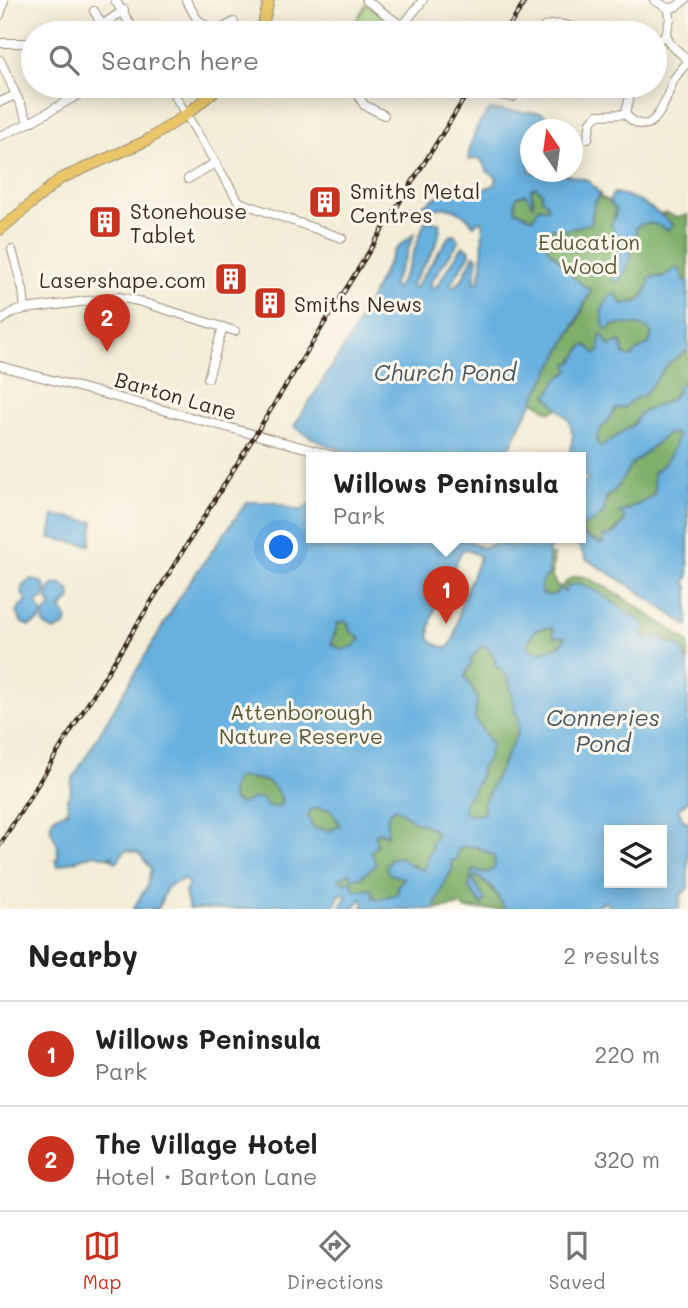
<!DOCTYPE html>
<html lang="en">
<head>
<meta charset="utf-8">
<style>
	body { margin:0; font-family:Mali,sans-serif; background:#f6f6f6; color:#222 }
	.controls { position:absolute; right:21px; bottom:21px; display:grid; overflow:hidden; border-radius:0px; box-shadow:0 4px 18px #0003 }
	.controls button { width:63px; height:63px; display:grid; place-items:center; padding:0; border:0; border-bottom:2px solid #e0e0e0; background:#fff; color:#222; font:35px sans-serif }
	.compass { position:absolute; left:520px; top:119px; width:63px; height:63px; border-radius:50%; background:#fff; box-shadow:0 4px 18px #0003; rotate:347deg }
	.you { position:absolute; left:282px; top:548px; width:24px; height:24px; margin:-18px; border:5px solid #fff; border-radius:50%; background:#1a73e8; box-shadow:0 0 0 10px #1a73e833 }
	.badge { display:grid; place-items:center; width:46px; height:46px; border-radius:50%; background:#c8321e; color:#fff; font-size:23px; font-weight:700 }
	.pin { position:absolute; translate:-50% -58px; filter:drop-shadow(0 2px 4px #0008) }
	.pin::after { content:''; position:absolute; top:37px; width:24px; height:21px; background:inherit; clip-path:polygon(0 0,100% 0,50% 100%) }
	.popup { position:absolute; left:306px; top:452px; width:280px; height:91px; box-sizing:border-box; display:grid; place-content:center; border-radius:0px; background:#fff; filter:drop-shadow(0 2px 5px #0005); font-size:23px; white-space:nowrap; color:#767676 }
	.popup b { font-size:26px; color:#222 }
	.popup::after { content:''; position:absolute; left:50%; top:100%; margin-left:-14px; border:14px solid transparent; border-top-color:#fff }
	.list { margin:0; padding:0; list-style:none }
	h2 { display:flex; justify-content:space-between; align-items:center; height:91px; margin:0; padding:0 28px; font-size:30px }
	h2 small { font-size:23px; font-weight:400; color:#767676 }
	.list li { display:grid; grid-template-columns:46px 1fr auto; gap:21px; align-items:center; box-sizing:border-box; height:105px; padding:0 28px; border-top:2px solid #e0e0e0 }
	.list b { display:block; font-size:26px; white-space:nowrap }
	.list p { margin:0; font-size:23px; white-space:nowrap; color:#767676 }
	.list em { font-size:23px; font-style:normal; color:#767676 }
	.icon { flex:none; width:38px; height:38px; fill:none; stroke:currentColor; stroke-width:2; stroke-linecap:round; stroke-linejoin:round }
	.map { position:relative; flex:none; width:688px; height:909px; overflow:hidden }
	.search { position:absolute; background:#fff; box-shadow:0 4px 18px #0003; left:21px; right:21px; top:21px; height:77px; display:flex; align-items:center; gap:18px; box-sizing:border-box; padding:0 24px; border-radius:38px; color:#767676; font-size:26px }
	.sheet { height:301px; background:#fff }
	nav { display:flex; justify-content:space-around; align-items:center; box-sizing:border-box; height:98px; border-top:2px solid #e0e0e0; background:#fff; font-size:19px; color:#767676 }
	nav a { display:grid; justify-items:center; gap:4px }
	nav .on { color:#c8321e }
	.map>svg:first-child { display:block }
</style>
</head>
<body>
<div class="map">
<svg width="688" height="909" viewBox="0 0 688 909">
	<rect width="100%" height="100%" fill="#fbf7ec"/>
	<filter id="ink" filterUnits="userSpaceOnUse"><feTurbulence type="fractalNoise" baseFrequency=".0143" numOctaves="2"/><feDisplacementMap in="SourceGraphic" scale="14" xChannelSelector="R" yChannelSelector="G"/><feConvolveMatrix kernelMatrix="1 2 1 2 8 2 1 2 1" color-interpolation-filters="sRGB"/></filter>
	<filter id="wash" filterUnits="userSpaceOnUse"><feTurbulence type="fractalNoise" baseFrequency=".00686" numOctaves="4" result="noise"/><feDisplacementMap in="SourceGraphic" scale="28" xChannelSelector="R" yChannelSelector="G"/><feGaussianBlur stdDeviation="1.57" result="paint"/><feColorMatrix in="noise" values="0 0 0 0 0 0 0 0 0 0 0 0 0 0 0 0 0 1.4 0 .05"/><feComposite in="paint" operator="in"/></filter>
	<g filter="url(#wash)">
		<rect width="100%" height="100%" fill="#f3edd7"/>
		<!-- green -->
		<path fill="#9dcd7b" stroke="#6c7c4c" stroke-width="2" d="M366,4l21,13v16h-16l-18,-7z"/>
		<!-- forest -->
		<path fill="#7eb06b" stroke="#5c6d44" stroke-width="2" d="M536,187l6,6 7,16 -16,9 -19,-8 2,-13 10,-3 8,6 -3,-12z
			M600,194v3l9,4 7,9c-6,15 -3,15 0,30 1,10 -1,20 -2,30l24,-45 5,-2 30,2 -12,-11 5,-1 10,4 12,-2v67l-4,-2 -4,-10 -15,6 -16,2v7l-9,16 -16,4 -9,-12 -11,10 6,23c14,-3 32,-5 42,7l-3,11 -12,7 -5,6 -8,-2 -3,-13 -12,4 -6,-10 -2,13 -5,5 -9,-9 -4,1 -14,21v4l-10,7 -12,18 11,12 -7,4c-8,-3 -11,-9 -19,-12l45,-77 14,-32c-13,-8 -20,-15 -28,-27 -10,-14 -19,-11 -18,-33l6,-3 15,2 25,-7 3,-19z
			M688,350v28l-18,22 -31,15 -5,9 -33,23 -3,-1 -1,-12 19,-25 9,-2 4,-6 15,-6 25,-32z
			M674,433l3,2c-1,12 -11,32 -24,37l2,21 -15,11 -16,6 1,11 -24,23 -17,-8 -2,-6 2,-6 32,-35 16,-25 35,-30z
			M554,555l-2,22 5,9 5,1c3,-5 10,-11 17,-11 17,0 92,54 109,66v24l-6,-17 -35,-10 -82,-47 -17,4 -7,-3v-9l8,-10 -1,-18z
			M345,621l4,3v6l13,9 -7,7 -12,4 -12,-6 8,-22z
			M551,627l5,10h9l-4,8 -18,7 -14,-3 -2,-4 8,-15z
			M483,645l5,3 7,11v5l13,13 10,39v16l-34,70v11l-7,2 -13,-2v-12c8,-5 17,-24 17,-33l7,-9 4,-13 -17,-28 2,-20 -12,-22 6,-12v-6z
			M242,777c25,7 26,-3 40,22l-3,8 -12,-1 -15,-7 -10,5 -9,-3c-4,-9 -1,-14 2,-22z
			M316,808l15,2 9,15 -11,6 -16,-3 -5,-11 2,-7z
			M396,808l18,13 16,6 7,7 -6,10 1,5 -3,4 -4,16 -5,1 -7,-5 -23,-7 -4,10 6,7 12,3 -7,16 -19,5 -5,-2 -3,-9 -7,3 -11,-1 -4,-8h-6l-3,-3 2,-3 7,-3c11,5 19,-3 27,-8l-4,-14 6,-8 -2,-8 4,-3 7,3c2,-12 -2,-21 10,-27z
			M472,845l22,11 1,10 -2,4 -9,3 -11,-4 -4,19 13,17 -9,-26 4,-4c14,13 18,16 28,34h-40l-3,-4 -27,4c1,-8 11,-31 16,-36v-12l6,-2 1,-8 5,-5z"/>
		<!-- water -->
		<path fill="#67b1df" stroke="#516e7e" stroke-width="2" fill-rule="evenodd" d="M490,110l52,3 7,6v10l-19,1v42h25l33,8 12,14 -6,10 -3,19 -25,7 -15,-2 -6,4c-1,21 8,19 18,32 9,12 15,19 28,26 -25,58 -61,110 -86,168 -67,0 -156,12 -211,-32l58,-91 42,-84 20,-17 -8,22 -14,29 4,4 12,-21 17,-47 14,2c4,24 -19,43 -28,63l4,2 33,-50 6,-4 5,7 -28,41v6l5,-1 27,-41 6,3 1,5 -20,31 4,2 7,-6 13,-26 4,3 -4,24h5l3,-17 1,-43 -5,-1 -4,4c-28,-34 -41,-7 -68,-13l3,-4c31,-1 34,-35 72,-18l14,-5 2,-7 -9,-6 -8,-14 -12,2c2,-17 9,-39 22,-50zM536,187l6,6 -1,5 6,5 1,6 -9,-2 -6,11 -18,-8 1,-13 10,-3 7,12 -2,-18z
			M614,193c23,3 43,18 59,32l-5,5c-10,-5 -24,-12 -33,-1l2,4 -9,12 4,5c-2,13 -5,22 -14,32l-6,-1c-1,-11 4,-19 4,-29l-4,-7 3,-8 -4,-13 4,-7 1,-7 -7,-9z
			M676,268l4,2 4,10 4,2v68l-19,13 -25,32 -14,6 -5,6 -9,2 -18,25 -2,7 5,6 33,-23 6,-11 30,-13 7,-8v-5l11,-9v200l-3,2 3,8v38l-62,-43 -40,-24 -8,-15 -7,-4 -14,1 -8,8v25l-8,10v9l7,3 8,-2 3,-5 6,3 2,-6 13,-3 18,9 49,33 -5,9 5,5 12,-3 24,13 5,17v135l-10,8 6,12h4v67l-7,7 -2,14h-74l3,-5 -2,-3 -15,8h-86l-12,-21 -17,-12 -3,3 12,21 -3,5 -13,-17 4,-19 11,4 9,-3 2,-4 -1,-10 -16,-9 -15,-1 -5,5 -1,8 -6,2 2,8c-6,8 -17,30 -18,40h-74l3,-5 -3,-5 -8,10h-11l-1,-4 6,-9 -2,-2 -6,1 -5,14h-43l-11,-5 -17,5h-74l-4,-17 4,-8 -6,-5 -16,8 -9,22h-25l14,-23 4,-17 -12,-16 -11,-3 -5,3 -6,9 -5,-2 1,-5h-2l-1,3 -15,-4 -37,12 -3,-7h3c-1,-6 1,-13 -2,-18 -9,-15 -8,-25 12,-30l-1,-13 3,-3 2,-15 112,-190 63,-88h25l28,9 11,-8v35h154l16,10 19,-6 13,4 4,-3 26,-2 2,-3h36v-54l7,-5 -2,-3 -5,-1v-17h-9v-5l-2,-1 3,-17 -4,-15 -22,-24 12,-18 10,-7 -1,-8 5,-1 10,-16 4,-1 9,9 3,-2 1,-17 2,-1 7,12 12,-4 3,13 8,2 5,-6 12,-7 3,-11c-10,-12 -26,-8 -40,-8l-3,4h-4l-4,-18 8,-14 6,-4 7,11 18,-3 9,-16v-7l16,-2zM674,433l3,2c-1,12 -12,32 -24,37l2,21 -15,11 -8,2 -2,3 -12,4 6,3 1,5 -9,11 -10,5 -3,-1 1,6 -3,2 -17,-8 -2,-6 2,-5 8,-2 12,-10 2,-15 10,-9 16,-25 35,-30zM465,549l15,7c-5,17 -16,34 -20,52 -4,13 -2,32 -13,40l-10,-3 -7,-6c-4,-25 22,-66 32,-89zM345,621l4,3v6l12,9 -7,7 -11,4 -12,-6 7,-21zM551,627l3,3 -1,7h12l-4,8 -18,7 -13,-3 -3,-4 8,-15zM483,645l5,3 7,11v5l13,13 7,29 -1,6 4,4v16l-34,70v11l-7,2 -12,-2 -1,-12c8,-5 17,-24 17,-33l7,-9 4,-13 -17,-28 2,-20 -12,-22 6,-12v-6zM242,777c25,5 26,-1 40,22l-3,8 -12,-1 -5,-8 -10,1 -10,5 -9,-3c-4,-9 -1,-14 2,-22zM316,808l15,2 9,15 -11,6 -16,-3 -5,-11 2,-7zM396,808l18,13 16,6 7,7 -6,10 1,5 -3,4 -4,16c-9,2 -18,-6 -24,-12l-10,1 -5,10 3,6 15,4 -8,9 3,2 -2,5 -19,5 -5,-2 -1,-8 -19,1v-9l-11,1 -3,-3 10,-6 3,5 9,-1 15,-12 -5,-14 6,-5 -2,-11 4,-3 9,2c-1,-12 -4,-20 8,-26zM609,830h53v53h-53z
			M54,515l40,7 -4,23 -40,-7z
			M31,579l12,4 3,7 -2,8 -8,5 6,10 -2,8 -11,5 -7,-3 -5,-10 3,-7 7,-5 -5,-7v-7z
			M60,583l10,8 1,8 -10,9 6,10 -2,8 -11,5 -9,-5c-4,-9 -1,-15 7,-20 -8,-9 -5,-21 8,-23z"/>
	</g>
	<g filter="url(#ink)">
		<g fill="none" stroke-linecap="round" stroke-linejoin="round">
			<defs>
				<path id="minor" d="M115,0l21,33
					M186,0l11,19 13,10h11l13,-7
					M366,0l36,26
					M654,0l15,9 1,10 -4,15
					M669,9l8,-3 8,-6
					M94,11l13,22
					M0,15l4,-15
					M102,25l22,-15
					M183,33l17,-11
					M397,33l26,-33
					M540,33l4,-6c12,-5 27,-3 36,6
					M666,34l4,10 18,16
					M0,43h33
					M655,44l11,-10
					M0,60l29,63
					M169,86l70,116 103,36
					M353,86l11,19 20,10
					M610,86l21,4
					M499,95l14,2
					M0,102l15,-7
					M625,114c30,31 40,-15 49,-35 4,-6 9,-12 14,-17
					M625,114l8,-28
					M0,136l29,-13 65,-37
					M588,138l3,-16 6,-7 28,-1
					M188,179l27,-16
					M12,250l11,40 2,19
					M0,321l13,-9 12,-3 94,-12 19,4 97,30
					M0,366l342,92
					M208,378l15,-51"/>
				<path id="major" d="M261,33l8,-33
					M0,230l60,-51 86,-38 41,-27 34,-28"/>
			</defs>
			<!-- minor casing -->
			<use href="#minor" stroke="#978c7a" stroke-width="10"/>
			<!-- major casing -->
			<use href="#major" stroke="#978c7a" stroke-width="12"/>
			<!-- minor -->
			<use href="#minor" stroke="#fff" stroke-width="8"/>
			<!-- major -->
			<use href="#major" stroke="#eac669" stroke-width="10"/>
			<defs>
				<path id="rail" d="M505,33l21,-33
					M0,845l472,-759"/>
			</defs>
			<!-- rail casing -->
			<use href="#rail" stroke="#3b2a1e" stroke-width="4.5"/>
			<!-- rail -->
			<use href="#rail" stroke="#fbf7ec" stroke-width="2" stroke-dasharray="5" stroke-linecap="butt"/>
		</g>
	</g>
	<!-- icons -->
	<defs>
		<symbol id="building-square" viewBox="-11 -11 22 22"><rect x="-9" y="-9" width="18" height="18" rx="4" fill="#c8321e" stroke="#fbf7ec"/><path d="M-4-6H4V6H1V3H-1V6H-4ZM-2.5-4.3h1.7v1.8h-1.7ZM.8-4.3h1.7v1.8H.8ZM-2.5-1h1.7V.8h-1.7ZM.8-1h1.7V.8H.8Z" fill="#fff"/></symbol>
	</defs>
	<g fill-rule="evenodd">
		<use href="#building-square" x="306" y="183" width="38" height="38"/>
		<use href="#building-square" x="86" y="203" width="38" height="38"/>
		<use href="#building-square" x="212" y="260" width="38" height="38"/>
		<use href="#building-square" x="251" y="284" width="38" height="38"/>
	</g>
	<g text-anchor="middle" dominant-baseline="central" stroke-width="6" stroke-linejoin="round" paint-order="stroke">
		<!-- poi labels -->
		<g font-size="21" fill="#3b2a1e" stroke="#fbf7ec" text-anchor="start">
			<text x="350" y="190">Smiths Metal<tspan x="350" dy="24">Centres</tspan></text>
			<text x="130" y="210">Stonehouse<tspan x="130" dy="24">Tablet</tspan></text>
			<text x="206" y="279" text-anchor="end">Lasershape.com</text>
			<text x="294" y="303">Smiths News</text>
		</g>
		<!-- park labels -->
		<g font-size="21" fill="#585b3a" stroke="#fbf7ec">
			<text x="589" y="241">Education<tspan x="589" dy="24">Wood</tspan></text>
			<text x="301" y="711">Attenborough<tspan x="301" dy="24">Nature Reserve</tspan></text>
		</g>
		<!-- street labels -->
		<g font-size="21" fill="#3b2a1e" stroke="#fbf7ec">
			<text transform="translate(176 395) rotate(16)">Barton Lane</text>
		</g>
		<!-- water labels -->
		<g font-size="23" font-style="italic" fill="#4a5962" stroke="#fbf7ec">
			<text x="445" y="372">Church Pond</text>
			<text x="603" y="717">Conneries<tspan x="603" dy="26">Pond</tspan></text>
		</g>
	</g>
</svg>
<div class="controls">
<button><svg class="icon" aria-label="layers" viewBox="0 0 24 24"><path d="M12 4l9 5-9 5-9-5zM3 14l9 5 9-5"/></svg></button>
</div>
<svg class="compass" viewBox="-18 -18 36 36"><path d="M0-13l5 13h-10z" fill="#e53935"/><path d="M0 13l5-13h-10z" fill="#767676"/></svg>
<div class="you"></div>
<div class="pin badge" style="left:446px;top:624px">1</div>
<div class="popup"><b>Willows Peninsula</b>Park</div>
<div class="pin badge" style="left:107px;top:352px">2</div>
<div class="search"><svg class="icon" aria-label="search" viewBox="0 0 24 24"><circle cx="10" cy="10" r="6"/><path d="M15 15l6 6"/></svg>Search here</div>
</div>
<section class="sheet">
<h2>Nearby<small>2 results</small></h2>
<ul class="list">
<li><span class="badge">1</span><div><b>Willows Peninsula</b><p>Park</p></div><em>220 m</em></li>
<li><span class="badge">2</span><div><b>The Village Hotel</b><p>Hotel · Barton Lane</p></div><em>320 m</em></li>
</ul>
</section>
<nav>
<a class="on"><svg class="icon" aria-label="map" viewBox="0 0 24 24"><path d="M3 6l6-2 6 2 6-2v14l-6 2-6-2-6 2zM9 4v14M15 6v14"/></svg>Map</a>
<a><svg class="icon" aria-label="directions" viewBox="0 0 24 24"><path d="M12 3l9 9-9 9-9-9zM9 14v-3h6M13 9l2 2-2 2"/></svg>Directions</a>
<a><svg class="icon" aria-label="saved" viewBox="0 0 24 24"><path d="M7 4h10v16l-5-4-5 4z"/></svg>Saved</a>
</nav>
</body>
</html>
